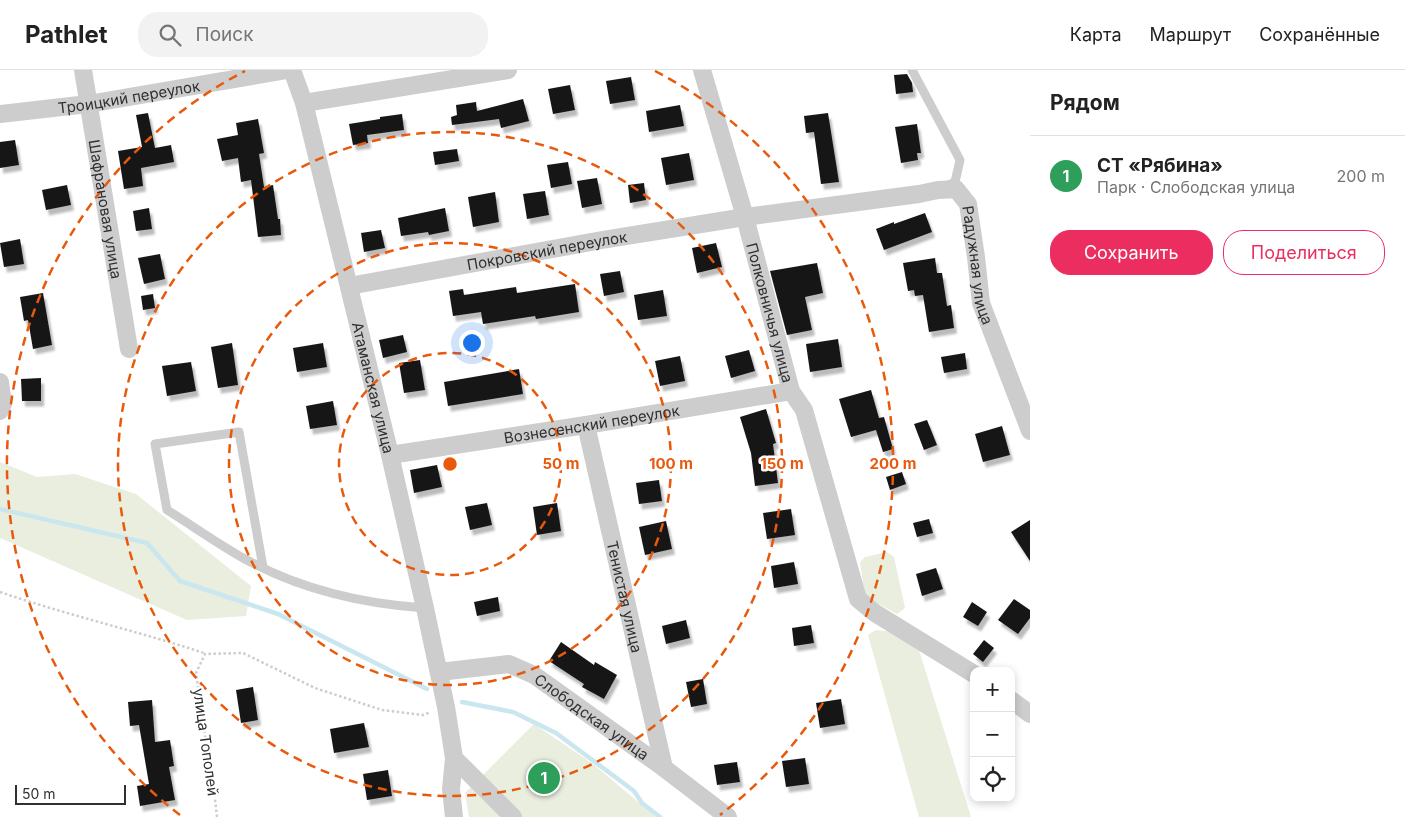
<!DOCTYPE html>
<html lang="ru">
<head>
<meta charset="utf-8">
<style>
	body { margin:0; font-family:Inter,sans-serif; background:#f2f2f2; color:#222 }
	.controls { position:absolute; right:15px; bottom:15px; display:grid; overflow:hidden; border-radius:10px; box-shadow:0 2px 8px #0003 }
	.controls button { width:45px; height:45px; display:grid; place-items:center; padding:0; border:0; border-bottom:1px solid #e0e0e0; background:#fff; color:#222; font:25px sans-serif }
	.scale { position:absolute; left:15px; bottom:12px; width:111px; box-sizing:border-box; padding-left:5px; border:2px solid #303030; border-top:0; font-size:14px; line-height:18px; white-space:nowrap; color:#303030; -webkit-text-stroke:4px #fff; paint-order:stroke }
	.you { position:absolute; left:471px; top:272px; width:18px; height:18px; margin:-12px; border:4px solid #fff; border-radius:50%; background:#1a73e8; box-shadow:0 0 0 8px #1a73e833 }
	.badge { display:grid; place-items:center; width:32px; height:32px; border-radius:50%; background:#eb2e5f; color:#fff; font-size:16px; font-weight:700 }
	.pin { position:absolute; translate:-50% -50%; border:2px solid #fff; box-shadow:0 1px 5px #0006 }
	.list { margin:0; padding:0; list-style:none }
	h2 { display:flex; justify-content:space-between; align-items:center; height:65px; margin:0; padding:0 20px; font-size:21px }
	h2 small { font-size:16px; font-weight:400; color:#767676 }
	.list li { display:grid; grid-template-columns:32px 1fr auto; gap:15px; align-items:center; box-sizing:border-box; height:80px; padding:0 20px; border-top:1px solid #e0e0e0 }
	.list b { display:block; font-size:19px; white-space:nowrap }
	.list p { margin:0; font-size:16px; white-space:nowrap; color:#767676 }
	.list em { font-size:16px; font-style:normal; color:#767676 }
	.actions { display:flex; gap:10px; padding:15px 20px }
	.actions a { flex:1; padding:11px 0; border:1px solid #eb2e5f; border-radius:20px; text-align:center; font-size:18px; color:#eb2e5f }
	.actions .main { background:#eb2e5f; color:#fff }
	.icon { flex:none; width:28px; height:28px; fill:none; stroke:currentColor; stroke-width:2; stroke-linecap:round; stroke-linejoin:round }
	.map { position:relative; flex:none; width:1030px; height:747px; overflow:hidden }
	header { display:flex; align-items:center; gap:30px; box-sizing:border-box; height:70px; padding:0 25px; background:#fff; border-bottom:1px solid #e0e0e0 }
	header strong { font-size:24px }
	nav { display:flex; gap:28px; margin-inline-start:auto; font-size:18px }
	.search { width:350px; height:45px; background:#f2f2f2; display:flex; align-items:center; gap:12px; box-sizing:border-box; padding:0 18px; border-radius:20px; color:#767676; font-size:19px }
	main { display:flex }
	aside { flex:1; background:#fff }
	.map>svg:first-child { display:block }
</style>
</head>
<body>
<header>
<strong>Pathlet</strong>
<div class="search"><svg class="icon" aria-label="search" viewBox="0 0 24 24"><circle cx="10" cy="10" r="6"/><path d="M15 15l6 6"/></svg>Поиск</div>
<nav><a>Карта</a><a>Маршрут</a><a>Сохранённые</a></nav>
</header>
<main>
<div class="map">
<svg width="1030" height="747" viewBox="0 0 1030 747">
	<defs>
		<filter id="shadow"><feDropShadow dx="3" dy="5.5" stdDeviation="1" flood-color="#0004"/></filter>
	</defs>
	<rect width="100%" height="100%" fill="#fff"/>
	<!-- green -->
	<path fill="#e9eede" d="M0,392l37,15 38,-3 61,20 115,92 -5,30 -59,4 -187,-82z
		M887,482l7,5 11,51 -8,6 -27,-15 -6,-8 -4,-29 5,-5z
		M876,560l17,2 25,15 53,170h-52l-51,-182z
		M534,654l59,40 63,53h-187l-4,-24z"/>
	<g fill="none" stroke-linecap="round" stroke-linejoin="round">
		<!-- stream -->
		<path stroke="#cae6ee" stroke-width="4.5" d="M0,439l147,34 33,38 98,33 149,75
			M462,632l51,10 43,21 78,58 8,12 18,14"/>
	</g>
	<!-- building -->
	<path fill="#171717" filter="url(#shadow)" d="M907,4l5,9 1,9 -17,2 -2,-19z
		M631,7l4,23 -25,4 -4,-23z
		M570,15l5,25 -22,4 -5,-25z
		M523,29l6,22 -28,7 -2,-9 -47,6 -1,-8 6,-2 -1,-10 20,-3 1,9z
		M680,35l4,21 -35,6 -3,-21z
		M148,43l7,35 16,-3 3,17 -33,6 2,18 -19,3 -6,-38 24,-4 -6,-32z
		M828,43l11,69 -18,2 -7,-52 -8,1 -2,-17z
		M402,44l2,16 -37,5 1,8 -15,2 -4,-21 31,-5v-2z
		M258,49l6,34 -5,1 5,33 9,-2 5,34h2l1,16 -23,2 -7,-57 -10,2 -3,-24 -16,3 -5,-22 21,-4 -2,-12z
		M917,54l4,29h-4l1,7 -17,3 -6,-36z
		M15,70l4,25 -19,3v-26z
		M457,79l2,12 -24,4 -2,-13z
		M689,83l5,27 -28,5 -5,-27z
		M568,92l4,22 -21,4 -4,-23z
		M597,108l5,26 -20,4 -5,-27z
		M644,113l2,17 -16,3 -2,-18z
		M67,115l4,20 -25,5 -4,-20z
		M545,121l4,24 -22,4 -4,-25z
		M495,122l4,30 -26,5 -5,-30z
		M149,138l3,21 -16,2 -3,-20z
		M445,138l4,23 -20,4 -1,-3 -27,4 -3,-18z
		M925,143l7,19 -48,18 -8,-21 18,-7v2z
		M381,160l4,18 -21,4 -3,-19z
		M20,169l4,25 -20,3 -4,-24z
		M716,173l6,24 -25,6 -5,-25z
		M160,184l5,25 -21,5 -6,-26z
		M935,188l2,15h5l5,33 4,-1 3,23 -25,4 -6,-37 -8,1 -1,-6 -6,1 -5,-28z
		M817,193l6,30 -18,4 7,33 -25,5 -17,-64z
		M620,201l4,21 -20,4 -4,-22z
		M575,214l4,28 -43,7 -1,-3 -52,8 -2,-12 -28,4 -4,-25 14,-2 1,6 52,-8 1,6z
		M663,220l4,26 -29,4 -4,-25z
		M43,223l9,52 -19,4 -5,-29 -4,1 -4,-24z
		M153,224l2,14 -12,2 -2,-14z
		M403,265l4,17 -24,6 -4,-18z
		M838,269l4,28 -32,5 -4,-28z
		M232,273l6,42 -20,3 -7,-41z
		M323,273l4,24 -30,5 -4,-24z
		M749,280l6,21 -24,7 -6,-22z
		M965,283l2,16 -23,4 -3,-16z
		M680,286l5,25 -25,5 -5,-25z
		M420,290l5,30 -21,3 -5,-30z
		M191,292l5,29 -29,5 -5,-30z
		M519,299l4,25 -75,12 -4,-24z
		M41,308v23h-19l-1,-22z
		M871,320l8,28 5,-1 9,32 -10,3 -7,-22 -25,7 -12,-38z
		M333,331l4,24 -27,4 -4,-23z
		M766,339l10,34 -3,1 5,39 -23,3 -4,-33 -11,-36z
		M927,350l10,25 -13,5 -10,-26z
		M1002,356l8,29 -27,7 -8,-28z
		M437,395l5,22 -28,6 -4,-23z
		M902,402l4,12 -16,6 -4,-13z
		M659,410l3,21 -23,3 -3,-21z
		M487,433l5,22 -22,5 -5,-23z
		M557,433l4,28 -24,4 -4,-28z
		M791,439l4,26 -28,4 -4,-26z
		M929,449l4,14 -16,4 -4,-14z
		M1030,450v41l-19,-29z
		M666,451l6,28 -27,6 -6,-28z
		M794,492l4,22 -24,4 -3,-22z
		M936,498l7,21 -21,7 -6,-22z
		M498,527l2,14 -23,5 -3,-14z
		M1014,529l16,11v8l-12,16 -20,-14z
		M972,532l15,10 -9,14 -15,-9z
		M686,550l4,18 -24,6 -4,-18z
		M811,555l3,18 -20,3 -2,-18z
		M984,570l10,8 -11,14 -10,-8z
		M561,572l33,23 1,-3 22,13 -13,24 -22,-12 2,-3 -35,-23z
		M703,609l4,25 -16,3 -5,-25z
		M253,617l5,33 -17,3 -5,-33z
		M841,629l4,25 -25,4 -4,-25z
		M152,630l3,42 15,-2 4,26 -5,1 6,33 -35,6 -3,-20 12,-2 -10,-59 -9,1 -2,-24z
		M364,653l5,24 -35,6 -4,-24z
		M805,688l4,26 -23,3 -4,-26z
		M737,692l3,20 -23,3 -3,-20z
		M388,700l4,26 -25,4 -4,-26z"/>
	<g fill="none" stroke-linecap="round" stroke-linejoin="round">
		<!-- path -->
		<path stroke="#cdcdcd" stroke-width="2.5" stroke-dasharray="2.5 2.5" stroke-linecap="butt" d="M0,522c67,23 137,39 204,61
			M217,747l-4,-35 -8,-46 -9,-63 9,-19 38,-1 72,35 67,22 41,5 8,-3"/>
		<!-- service -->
		<path stroke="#cdcdcd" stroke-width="9" d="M912,0l48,90 -5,22 -9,4
			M263,497l-24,-135 -84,12 12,66c26,16 51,34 78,49 55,30 119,45 180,49"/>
		<!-- minor -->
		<g stroke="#cdcdcd" stroke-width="18">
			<path id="s1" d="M83,0l46,279"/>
			<path id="s2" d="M292,0l12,33 86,352 35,153 21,99 8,51 59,59"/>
			<path id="s3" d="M702,0l43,147 46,174 13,19 54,189 17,14 99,61"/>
			<path d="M304,33l204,-33"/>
			<path id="s4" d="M0,44l88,-10 199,-34"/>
			<path id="s5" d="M349,216l253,-46 143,-23 174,-23 19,-4 18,-1 12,15 8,53 5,46 49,128"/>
			<path d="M0,312l3,22 -3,7"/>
			<path id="s6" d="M586,355l78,343"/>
			<path id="s7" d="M390,385l196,-30 205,-34"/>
			<path id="s8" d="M439,602l70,-8 25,11 130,93 64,49"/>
			<path d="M1011,630l19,14"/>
			<path d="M454,688l-3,31 3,28"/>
		</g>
	</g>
	<!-- distance rings -->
	<g fill="none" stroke="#e8590c" stroke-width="2.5" stroke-dasharray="9 6">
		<circle cx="450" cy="394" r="111"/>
		<circle cx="450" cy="394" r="221"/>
		<circle cx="450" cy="394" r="332"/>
		<path d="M180 745A443 443 0 0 1 245 1M655 1A443 443 0 0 1 720 745"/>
	</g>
	<g text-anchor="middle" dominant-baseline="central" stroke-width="5" stroke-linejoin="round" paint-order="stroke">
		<!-- street labels -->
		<g font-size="15" fill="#303030" stroke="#fff">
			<text stroke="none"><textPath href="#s4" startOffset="130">Троицкий переулок</textPath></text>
			<text stroke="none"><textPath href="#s1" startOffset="141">Шафрановая улица</textPath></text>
			<text stroke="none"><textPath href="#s5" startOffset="201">Покровский переулок</textPath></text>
			<text stroke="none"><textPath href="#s5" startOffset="696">Радужная улица</textPath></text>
			<text stroke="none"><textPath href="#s3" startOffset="252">Полковничья улица</textPath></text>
			<text stroke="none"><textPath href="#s2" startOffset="328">Атаманская улица</textPath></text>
			<text stroke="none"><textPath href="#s7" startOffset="204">Вознесенский переулок</textPath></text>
			<text stroke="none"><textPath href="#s6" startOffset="176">Тенистая улица</textPath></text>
			<text stroke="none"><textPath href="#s8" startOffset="169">Слободская улица</textPath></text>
			<text transform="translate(206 672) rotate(82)">улица Тополей</text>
		</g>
	</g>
	<circle cx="450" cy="394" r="8" fill="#e8590c" stroke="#fff" stroke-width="2.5"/>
	<g font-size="15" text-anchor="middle" font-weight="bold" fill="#e8590c" stroke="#fff" stroke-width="5" stroke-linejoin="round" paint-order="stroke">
		<text x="561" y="399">50 m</text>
		<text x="671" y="399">100 m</text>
		<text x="782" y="399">150 m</text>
		<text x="893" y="399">200 m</text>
	</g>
</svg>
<div class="controls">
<button>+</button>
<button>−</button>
<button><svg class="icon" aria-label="locate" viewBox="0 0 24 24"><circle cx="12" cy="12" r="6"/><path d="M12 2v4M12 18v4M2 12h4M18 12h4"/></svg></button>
</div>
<div class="scale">50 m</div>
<div class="you"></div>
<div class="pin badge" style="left:544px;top:708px;background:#2e9e5b">1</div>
</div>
<aside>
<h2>Рядом<small></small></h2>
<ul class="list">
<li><span class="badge" style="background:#2e9e5b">1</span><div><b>СТ «Рябина»</b><p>Парк · Слободская улица</p></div><em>200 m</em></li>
</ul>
<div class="actions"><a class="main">Сохранить</a><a>Поделиться</a></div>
</aside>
</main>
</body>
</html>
